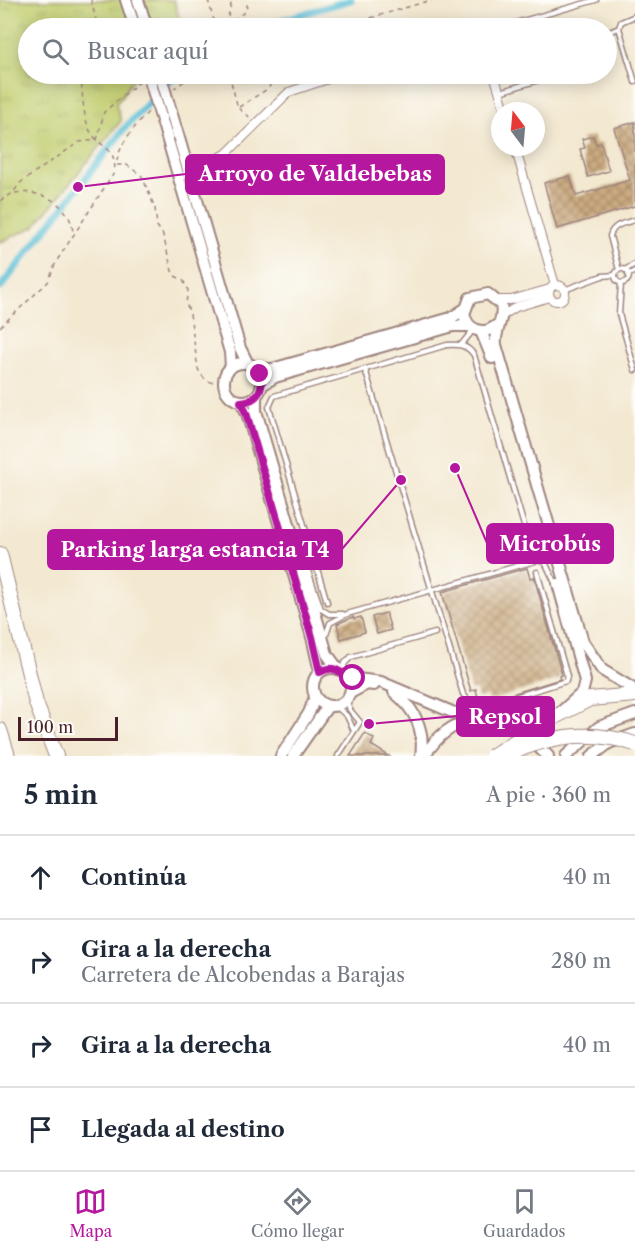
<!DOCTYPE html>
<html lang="es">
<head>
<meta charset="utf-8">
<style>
	body { margin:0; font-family:"Libre Caslon Text",serif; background:#f6f6f7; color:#1f2937 }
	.compass { position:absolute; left:491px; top:102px; width:54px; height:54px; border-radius:50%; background:#fff; box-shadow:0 3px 15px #0003; rotate:344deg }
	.scale { position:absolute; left:18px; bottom:15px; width:100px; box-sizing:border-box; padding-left:6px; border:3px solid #4a1f2b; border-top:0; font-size:16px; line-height:21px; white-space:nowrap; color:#4a1f2b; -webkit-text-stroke:4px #fdfcf7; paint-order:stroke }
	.stop { position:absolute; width:18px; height:18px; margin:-14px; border:4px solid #b5179e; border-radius:50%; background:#fff }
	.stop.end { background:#b5179e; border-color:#fff; box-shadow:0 2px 6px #0008 }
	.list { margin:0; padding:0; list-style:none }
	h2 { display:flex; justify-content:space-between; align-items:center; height:78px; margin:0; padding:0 24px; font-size:26px }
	h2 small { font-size:20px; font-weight:400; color:#747a83 }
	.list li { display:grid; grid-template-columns:39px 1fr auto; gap:18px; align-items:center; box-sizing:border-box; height:84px; padding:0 24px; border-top:2px solid #e0e1e3 }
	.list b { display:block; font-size:22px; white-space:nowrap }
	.list p { margin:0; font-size:20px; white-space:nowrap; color:#747a83 }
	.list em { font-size:20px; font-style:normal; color:#747a83 }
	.icon { flex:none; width:33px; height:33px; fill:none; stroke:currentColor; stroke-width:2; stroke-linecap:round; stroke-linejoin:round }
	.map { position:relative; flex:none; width:635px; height:756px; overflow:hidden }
	.search { position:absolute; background:#fff; box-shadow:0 3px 15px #0003; left:18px; right:18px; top:18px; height:66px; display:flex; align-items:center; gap:15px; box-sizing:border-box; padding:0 21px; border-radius:33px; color:#747a83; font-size:22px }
	.sheet { height:414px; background:#fff }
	nav { display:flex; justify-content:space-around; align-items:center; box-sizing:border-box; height:84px; border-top:2px solid #e0e1e3; background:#fff; font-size:16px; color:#747a83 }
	nav a { display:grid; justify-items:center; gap:3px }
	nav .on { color:#b5179e }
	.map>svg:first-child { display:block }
</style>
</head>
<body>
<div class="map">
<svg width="635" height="756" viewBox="0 0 635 756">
	<defs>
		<pattern id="grass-tufts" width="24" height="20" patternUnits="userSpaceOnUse" patternTransform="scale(1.5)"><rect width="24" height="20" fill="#c2ce70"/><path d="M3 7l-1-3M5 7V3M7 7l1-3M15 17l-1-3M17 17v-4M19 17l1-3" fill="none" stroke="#a8b061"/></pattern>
		<pattern id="building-cross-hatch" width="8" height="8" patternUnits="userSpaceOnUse" patternTransform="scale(1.5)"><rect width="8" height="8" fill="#cbab81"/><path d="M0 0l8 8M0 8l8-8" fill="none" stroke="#a78b6a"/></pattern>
	</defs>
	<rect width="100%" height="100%" fill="#fdfcf7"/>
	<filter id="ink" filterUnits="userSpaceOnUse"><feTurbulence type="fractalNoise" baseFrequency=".0167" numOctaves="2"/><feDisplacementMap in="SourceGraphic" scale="12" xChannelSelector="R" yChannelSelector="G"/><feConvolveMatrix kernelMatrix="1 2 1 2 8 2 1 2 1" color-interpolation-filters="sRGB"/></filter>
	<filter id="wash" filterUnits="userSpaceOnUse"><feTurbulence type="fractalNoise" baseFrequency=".008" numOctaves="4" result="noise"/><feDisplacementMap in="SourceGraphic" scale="24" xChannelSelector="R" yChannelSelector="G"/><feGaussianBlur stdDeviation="1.35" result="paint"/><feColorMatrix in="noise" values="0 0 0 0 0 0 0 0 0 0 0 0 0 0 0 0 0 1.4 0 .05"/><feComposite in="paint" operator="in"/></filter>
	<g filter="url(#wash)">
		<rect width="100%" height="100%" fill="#f3e8d0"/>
		<!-- grass -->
		<path fill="url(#grass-tufts)" stroke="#86764e" stroke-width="1.5" d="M0,0h174l7,25 -3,3h-150v46h109l-21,30 5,17 -87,106 -34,15z"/>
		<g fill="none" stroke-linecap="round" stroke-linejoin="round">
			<!-- canal -->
			<path stroke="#57bdd5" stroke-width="7" d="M254,28l97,-28
				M0,288l124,-159 52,-55"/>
		</g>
		<g id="blocks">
			<!-- building -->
			<path fill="url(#building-cross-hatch)" d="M635,122v84l-78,23 -13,-46 26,-7 6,20 54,-16 -16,-52z
				M593,136l3,8 5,-1 8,28 -21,6 -8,-28 5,-1 -3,-9z
				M527,568l3,10 4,-1 28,98 -3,1 1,3 -71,22 -1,-5 -10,2 -2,-9 -5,2 -29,-99z
				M386,613l5,17 -14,4 -5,-17z
				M353,617l1,2 7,-2 4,15 -24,7 -4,-15z
				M365,733l9,6 -3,6 18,11h-39z"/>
		</g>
	</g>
	<g filter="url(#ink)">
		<use href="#blocks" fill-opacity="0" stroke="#9e847e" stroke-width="1.5"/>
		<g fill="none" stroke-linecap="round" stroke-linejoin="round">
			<defs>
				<path id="lane" d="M635,16l-14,6 -2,6 16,54
					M498,28l98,-28
					M607,59l5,-6 -5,-20 12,-5
					M500,92l39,-12
					M615 276a7 7 0 1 1 14 0a7 7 0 1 1-14 0Z
					M619,270l-9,-34c3,-12 15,-13 25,-16
					M625,270l10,-6
					M628,274l7,-2
					M621,283l-2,31 16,56
					M564,290l38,-14 13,-1
					M461,345l13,-16
					M365,369l98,325 5,6 21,5 77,-24 1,-5 -30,-104
					M307,568l14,41 8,5h14
					M327,602l-58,-195 5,-11 173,-51c12,-1 20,0 27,10l55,188
					M326,635l4,-12 17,-9 192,-54 6,2 11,23
					M343,671l2,-8 6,-6 84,-24
					M336,706l11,10 7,15
					M338,756l22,-34 -10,-12 -4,-11"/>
				<path id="street" d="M494,74l11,37
					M515,147l40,138
					M187,174l39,-20 63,-62 54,-18
					M549 293a8 8 0 1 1 16 0a8 8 0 1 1-16 0Z
					M498,300h13l39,-11
					M502,316l14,-9 34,-10"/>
				<path id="secondary" d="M126,0l9,28
					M138,0l9,28
					M178,135l62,213 8,16
					M169,144l61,208 1,15
					M497,325c-13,11 -29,6 -33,-11l6,-16 18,-4 13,11c4,14 -7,25 -5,40l87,297 19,28 33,20
					M481,331l11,27
					M224 382a19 19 0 1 1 38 0a19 19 0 1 1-38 0Z
					M257,369h15l179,-51 14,-9
					M262,385l13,-8 178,-51h17
					M256,396v15l71,243 11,15
					M241,402l6,11 65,224 8,35
					M558,584l27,97 -3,12 -20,18
					M313 687a19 19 0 1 1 38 0a19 19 0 1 1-38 0Z
					M349,678l32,4 71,30 68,18 28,26
					M394,692c21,17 31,37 27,64
					M350,693l17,-9 7,1
					M281,756l28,-43 6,-16
					M293,756l35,-50
					M424,756c13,-19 27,-33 51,-36
					M566,756l33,-29 36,-13
					M592,756l17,-13 26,-9"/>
				<path id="highway" d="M0,554l36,149 20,53
					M545,722l45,-23 45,-4
					M0,730l8,26"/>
			</defs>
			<!-- lane casing -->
			<use href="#lane" stroke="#9e847e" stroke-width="7"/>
			<!-- street casing -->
			<use href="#street" stroke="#9e847e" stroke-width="10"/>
			<!-- secondary casing -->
			<use href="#secondary" stroke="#9e847e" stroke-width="14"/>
			<!-- highway casing -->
			<use href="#highway" stroke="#9e847e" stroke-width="16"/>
			<!-- path -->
			<path stroke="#9e847e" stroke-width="1.5" stroke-dasharray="4.5 4.5" stroke-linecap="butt" d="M91,0l7,28
				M208,0l8,28
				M226,25l20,-14 2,-11
				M217,28l9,-3 6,-25
				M336,28l96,-28
				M229,74l9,34 14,11
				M173,89l21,-15
				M239,107l30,-19 5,-14
				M117,161c3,-19 20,-37 33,-51
				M117,165h10l15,11 13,32 2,18 6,9 9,36 3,5 8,4 5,10 -2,13 4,11 8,55c6,12 12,15 26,14
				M15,193c27,-4 58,12 58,42
				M0,201l13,-8 7,-10 59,-41 18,-2 7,-28 36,-31
				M0,327l48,-45 8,-20 58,-89c5,-28 -19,-25 -26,-47 -6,-16 -5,-36 -8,-52"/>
			<!-- lane -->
			<use href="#lane" stroke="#fff" stroke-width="4"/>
			<!-- street -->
			<use href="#street" stroke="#fff" stroke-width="8"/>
			<!-- secondary -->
			<use href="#secondary" stroke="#fff" stroke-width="10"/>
			<!-- highway -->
			<use href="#highway" stroke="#fff" stroke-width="14"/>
			<defs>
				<path id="secondary-bridge" d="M148,74l21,70
					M160,74l18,61"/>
				<path id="highway-bridge" d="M492,756l53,-34
					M506,756c42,-21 84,-27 129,-12"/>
			</defs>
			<!-- secondary-bridge casing -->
			<use href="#secondary-bridge" stroke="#9e847e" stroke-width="14" stroke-linecap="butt"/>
			<!-- highway-bridge casing -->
			<use href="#highway-bridge" stroke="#9e847e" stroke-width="16" stroke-linecap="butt"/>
			<!-- secondary-bridge -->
			<use href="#secondary-bridge" stroke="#fff" stroke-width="10"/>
			<!-- highway-bridge -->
			<use href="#highway-bridge" stroke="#fff" stroke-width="14"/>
		</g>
	</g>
	<g fill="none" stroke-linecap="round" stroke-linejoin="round" filter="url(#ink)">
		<!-- route -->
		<path stroke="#b5179e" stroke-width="8" d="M260,374c5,15 -3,27 -19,28l5,11 66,224 8,35c16,-9 20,3 33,6"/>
	</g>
	<!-- callouts -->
	<path fill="none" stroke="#b5179e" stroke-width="2" d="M78 187L186 174M455 468L487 543M401 480L342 549M369 724L457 716"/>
	<g fill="#b5179e" stroke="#fdfcf7" stroke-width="2">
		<circle cx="78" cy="187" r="6"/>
		<circle cx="455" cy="468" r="6"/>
		<circle cx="401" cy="480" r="6"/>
		<circle cx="369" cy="724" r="6"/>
	</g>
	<g fill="#b5179e" stroke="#b5179e" stroke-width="2">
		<rect x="186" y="155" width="258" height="39" rx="6"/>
		<rect x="487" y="524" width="126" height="39" rx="6"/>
		<rect x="48" y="530" width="294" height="39" rx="6"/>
		<rect x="457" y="697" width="97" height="39" rx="6"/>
	</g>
	<g font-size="21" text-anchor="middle" font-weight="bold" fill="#fff">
		<text x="315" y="181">Arroyo de Valdebebas</text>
		<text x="550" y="551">Microbús</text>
		<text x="195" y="557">Parking larga estancia T4</text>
		<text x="505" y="724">Repsol</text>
	</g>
</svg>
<svg class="compass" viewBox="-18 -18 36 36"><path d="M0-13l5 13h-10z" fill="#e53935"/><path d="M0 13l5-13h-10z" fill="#747a83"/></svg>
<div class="scale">100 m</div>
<div class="stop" style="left:353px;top:678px"></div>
<div class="stop end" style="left:260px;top:374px"></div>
<div class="search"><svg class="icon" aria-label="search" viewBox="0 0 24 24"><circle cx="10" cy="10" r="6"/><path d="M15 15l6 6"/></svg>Buscar aquí</div>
</div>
<section class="sheet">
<h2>5 min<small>A pie · 360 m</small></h2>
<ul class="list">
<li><svg class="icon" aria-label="ahead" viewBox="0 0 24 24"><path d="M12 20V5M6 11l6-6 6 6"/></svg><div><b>Continúa</b></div><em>40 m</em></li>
<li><svg class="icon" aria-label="right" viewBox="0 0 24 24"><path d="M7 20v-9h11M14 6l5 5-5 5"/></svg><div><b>Gira a la derecha</b><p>Carretera de Alcobendas a Barajas</p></div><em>280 m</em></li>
<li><svg class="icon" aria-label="right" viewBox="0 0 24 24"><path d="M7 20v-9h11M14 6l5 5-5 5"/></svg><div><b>Gira a la derecha</b></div><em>40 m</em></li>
<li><svg class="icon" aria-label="arrive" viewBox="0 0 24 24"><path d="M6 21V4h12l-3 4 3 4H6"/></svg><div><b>Llegada al destino</b></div></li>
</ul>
</section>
<nav>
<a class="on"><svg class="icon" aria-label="map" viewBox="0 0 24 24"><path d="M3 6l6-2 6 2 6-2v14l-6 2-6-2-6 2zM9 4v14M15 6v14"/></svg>Mapa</a>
<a><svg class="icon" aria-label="directions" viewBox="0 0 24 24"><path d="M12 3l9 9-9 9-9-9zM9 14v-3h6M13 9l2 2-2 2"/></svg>Cómo llegar</a>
<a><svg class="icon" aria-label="saved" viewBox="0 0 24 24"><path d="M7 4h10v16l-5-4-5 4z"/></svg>Guardados</a>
</nav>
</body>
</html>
